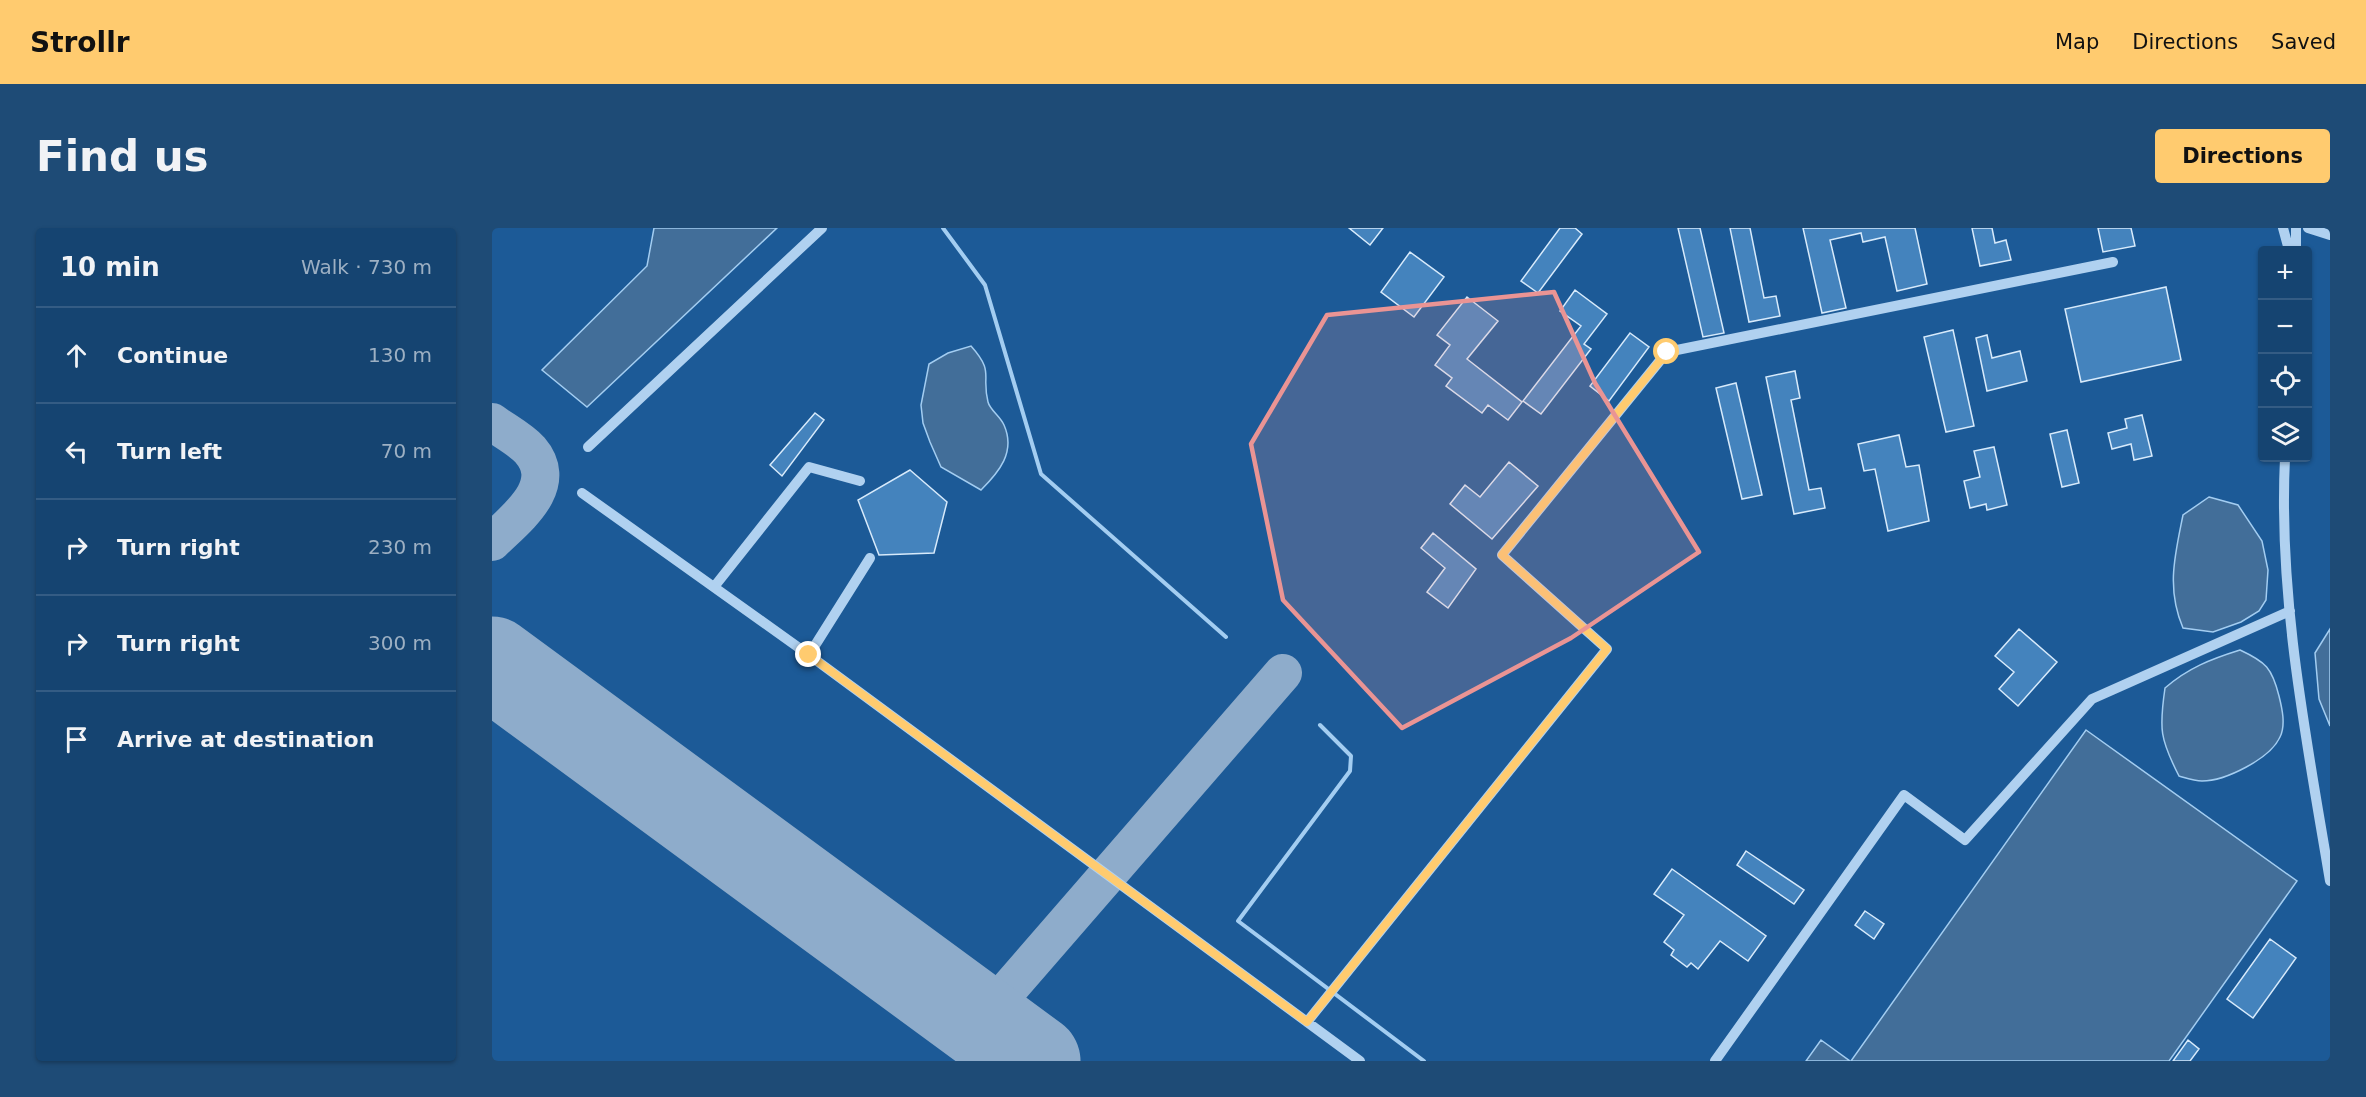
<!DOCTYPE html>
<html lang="en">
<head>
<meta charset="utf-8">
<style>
	body { margin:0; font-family:"DejaVu Sans",sans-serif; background:#1e4b76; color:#f1f3f6 }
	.controls { position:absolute; right:18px; top:18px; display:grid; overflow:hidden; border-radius:6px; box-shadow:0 2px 4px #0004 }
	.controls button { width:54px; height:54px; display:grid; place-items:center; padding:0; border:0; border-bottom:2px solid #345c84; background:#154471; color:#f1f3f6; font:30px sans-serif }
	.stop { position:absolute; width:18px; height:18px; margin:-14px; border:4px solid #ffcb6f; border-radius:50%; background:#fff }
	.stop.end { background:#ffcb6f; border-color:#fff; box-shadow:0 2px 6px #0008 }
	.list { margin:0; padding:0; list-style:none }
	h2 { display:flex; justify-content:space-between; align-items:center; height:78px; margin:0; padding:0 24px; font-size:26px }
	h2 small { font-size:20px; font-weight:400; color:#9db0c3 }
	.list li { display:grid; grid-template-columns:39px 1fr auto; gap:18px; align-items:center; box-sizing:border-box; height:96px; padding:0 24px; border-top:2px solid #345c84 }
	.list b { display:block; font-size:22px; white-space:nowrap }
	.list em { font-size:20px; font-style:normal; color:#9db0c3 }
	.icon { flex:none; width:33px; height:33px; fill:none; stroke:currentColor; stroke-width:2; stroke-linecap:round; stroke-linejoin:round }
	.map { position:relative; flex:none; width:1838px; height:833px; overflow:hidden; border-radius:6px }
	header { display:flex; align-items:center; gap:36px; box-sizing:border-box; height:84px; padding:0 30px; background:#ffcb6f; color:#111 }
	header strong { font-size:28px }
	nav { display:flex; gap:33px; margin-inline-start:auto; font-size:21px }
	.intro { display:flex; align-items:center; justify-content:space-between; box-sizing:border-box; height:144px; padding:0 36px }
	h1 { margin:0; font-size:42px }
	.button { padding:15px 27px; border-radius:6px; background:#ffcb6f; color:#111; font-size:21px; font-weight:700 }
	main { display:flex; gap:36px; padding:0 36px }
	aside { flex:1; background:#154471; border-radius:6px; box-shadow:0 2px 4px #0004 }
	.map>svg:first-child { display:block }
</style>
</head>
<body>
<header>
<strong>Strollr</strong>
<nav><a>Map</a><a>Directions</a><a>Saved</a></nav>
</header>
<div class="intro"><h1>Find us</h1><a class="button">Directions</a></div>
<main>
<aside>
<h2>10 min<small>Walk · 730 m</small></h2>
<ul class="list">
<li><svg class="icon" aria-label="ahead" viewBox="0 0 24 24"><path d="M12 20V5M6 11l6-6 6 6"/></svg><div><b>Continue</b></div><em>130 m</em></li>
<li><svg class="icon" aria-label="left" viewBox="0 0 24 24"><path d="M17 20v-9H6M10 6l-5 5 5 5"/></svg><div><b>Turn left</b></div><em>70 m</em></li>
<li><svg class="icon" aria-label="right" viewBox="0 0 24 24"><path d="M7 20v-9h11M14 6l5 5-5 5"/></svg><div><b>Turn right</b></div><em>230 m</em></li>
<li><svg class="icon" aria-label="right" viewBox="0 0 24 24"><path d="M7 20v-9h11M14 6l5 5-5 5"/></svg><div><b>Turn right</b></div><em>300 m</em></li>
<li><svg class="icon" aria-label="arrive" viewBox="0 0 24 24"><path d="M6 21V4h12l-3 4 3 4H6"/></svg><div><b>Arrive at destination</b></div></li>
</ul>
</aside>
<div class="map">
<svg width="1838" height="833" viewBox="0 0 1838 833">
	<rect width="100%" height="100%" fill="#1c5a97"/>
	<!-- water -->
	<path fill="#426e99" stroke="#a3cdf1" stroke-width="1.5" d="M162,0h123l-190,179 -45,-37 105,-104z
		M479,118c24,27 10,28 17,56 2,8 12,14 16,23 12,27 -5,47 -23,65l-40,-23 -11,-25 -7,-19 -2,-18 8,-41 19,-11z
		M1717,269l29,8 24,36 6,29 -2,30 -7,11 -18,11 -28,10 -30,-4c-17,-40 -8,-73 0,-113z
		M1838,401v97l-11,-27 -4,-46z
		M1748,422c26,12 32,18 39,46 3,12 7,29 1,41 -10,22 -55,44 -78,44 -7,0 -16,-3 -23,-5 -19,-37 -20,-47 -14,-88 23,-20 46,-29 75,-38z
		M1594,502l211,151 -128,180h-318z
		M1329,812l29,21h-44z"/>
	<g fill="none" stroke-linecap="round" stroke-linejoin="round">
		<!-- stream -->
		<path stroke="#a3cdf1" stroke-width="4" d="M451,0l42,57 56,189 185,163
			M828,497l31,31 -1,15 -112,150 186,140"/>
		<!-- taxiway -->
		<path stroke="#8eaccb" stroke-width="38" d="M0,194c12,9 28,17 38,28 31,36 -15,69 -38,92
			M488,794l303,-349"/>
		<!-- runway -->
		<path stroke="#8eaccb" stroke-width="93" d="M0,435l542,398"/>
	</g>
	<!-- building -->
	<path fill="#4483bd" stroke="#d7eafb" stroke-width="1.5" d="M857,0h34l-13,17z
		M1068,0h15l7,6 -44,59 -17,-12z
		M1186,0h22l24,105 -21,4z
		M1238,0h20l14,70 12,-2 4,20 -31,6z
		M1311,0h112l12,56 -30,7 -12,-54 -22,5 -2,-9 -31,7 16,68 -24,5z
		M1480,0h20l3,15 11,-3 5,20 -31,6z
		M1606,0h33l4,18 -32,6z
		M918,24l34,25 -30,40 -33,-25z
		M1674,59l15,73 -100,22 -16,-73z
		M1083,62l32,24 -23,30 7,5 -50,65 -18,-13 58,-75 -21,-15z
		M975,69l31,24 -31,38 55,43 -14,18 -20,-15 -6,8 -36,-27 6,-8 -17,-13 15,-20 -13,-10z
		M1461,102l21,96 -28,6 -22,-95z
		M1138,105l19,14 -40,54 -19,-15z
		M1495,107l5,23 28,-7 7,30 -40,10 -11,-53z
		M1303,143l5,27 -9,2 18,90 12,-2 4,20 -31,6 -28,-137z
		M1244,155l26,112 -20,4 -26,-111z
		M323,185l9,7 -42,56 -12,-11z
		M1650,187l10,41 -18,4 -3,-16 -19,5 -4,-16 19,-5 -2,-9z
		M1575,202l12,53 -17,4 -12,-53z
		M1407,207l7,32 13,-2 10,56 -41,10 -13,-62 -11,2 -6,-27z
		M1502,219l13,58 -20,5 -1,-6 -16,4 -6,-27 16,-4 -6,-26z
		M1017,234l29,24 -46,53 -42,-35 15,-19 15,12z
		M418,242l37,32 -13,51 -55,2 -21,-55z
		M941,305l43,36 -28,39 -21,-16 18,-24 -24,-20z
		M1527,401l38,33 -39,44 -19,-17 15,-17 -19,-16z
		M1254,623l58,39 -10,14 -57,-39z
		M1180,641l94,67 -18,25 -28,-20 -22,28 -7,-6 -4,4 -16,-12 3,-5 -10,-8 20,-27 -30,-21z
		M1373,683l19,13 -10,15 -19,-14z
		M1778,711l26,19 -43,60 -26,-19z
		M1696,812l11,9 -9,12h-17z"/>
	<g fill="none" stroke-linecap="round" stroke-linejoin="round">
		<!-- minor -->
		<path stroke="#b0d1f0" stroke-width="10" d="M1791,0l6,22
			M1816,0l22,7
			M1804,22v-22
			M96,219l234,-219
			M1793,230c-7,141 22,284 45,423
			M90,265l227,162 551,406
			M222,359l95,-120 51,14
			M317,427l61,-97
			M815,794l300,-373 -105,-94 165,-203 446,-90
			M1223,833l189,-266 61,45 127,-141 198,-88"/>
	</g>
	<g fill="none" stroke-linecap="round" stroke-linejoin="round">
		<!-- route -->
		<path stroke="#ffcb6f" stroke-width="8" d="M317,427l498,367 300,-373 -105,-94 165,-203"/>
	</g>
	<!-- marked area -->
	<path fill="#ea9494" fill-opacity="0.2" stroke="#ea9494" stroke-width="4.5" stroke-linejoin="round" d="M1062,64l41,91 104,169 -128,86 -169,90 -119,-128 -32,-156 76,-129z"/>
</svg>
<div class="controls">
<button>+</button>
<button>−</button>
<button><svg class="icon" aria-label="locate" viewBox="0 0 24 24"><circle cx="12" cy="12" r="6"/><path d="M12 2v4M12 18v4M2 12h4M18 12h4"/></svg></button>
<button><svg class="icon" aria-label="layers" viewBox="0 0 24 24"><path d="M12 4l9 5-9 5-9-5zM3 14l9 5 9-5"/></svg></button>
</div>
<div class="stop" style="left:1175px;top:124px"></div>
<div class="stop end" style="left:317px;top:427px"></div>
</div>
</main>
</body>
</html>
